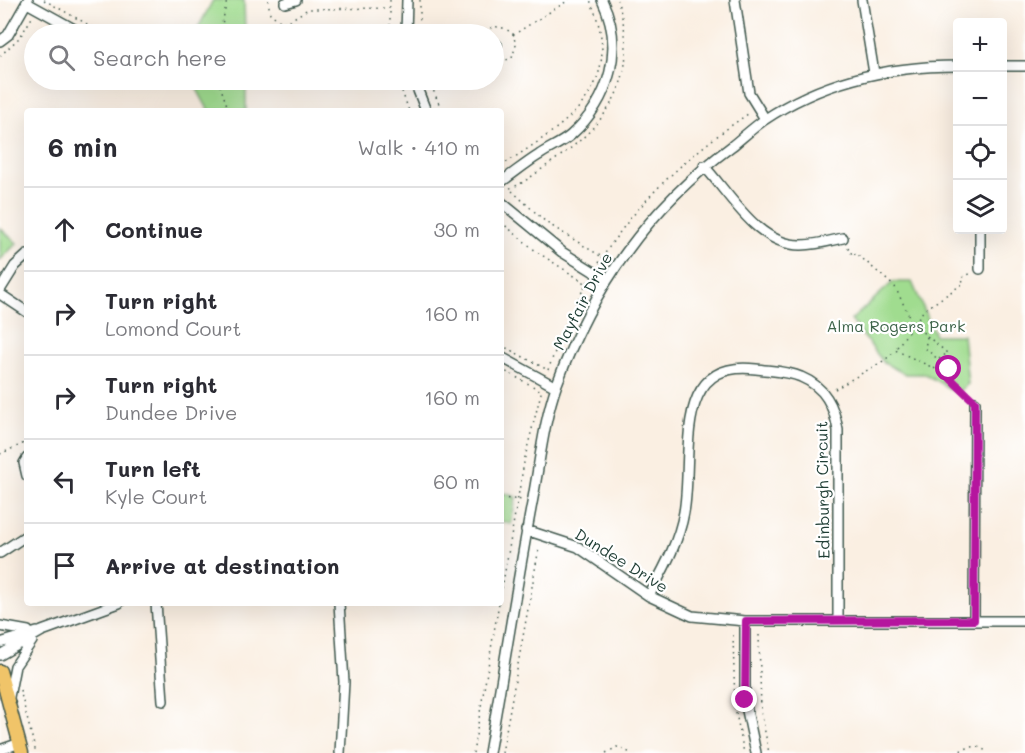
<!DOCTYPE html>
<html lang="en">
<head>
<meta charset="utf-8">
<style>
	body { margin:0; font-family:Mali,sans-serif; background:#f7f7f7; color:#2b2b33 }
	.controls { position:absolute; right:18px; top:18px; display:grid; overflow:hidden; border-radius:6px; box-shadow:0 6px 24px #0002 }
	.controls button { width:54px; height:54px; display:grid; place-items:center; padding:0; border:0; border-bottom:2px solid #e1e1e2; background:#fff; color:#2b2b33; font:30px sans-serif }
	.stop { position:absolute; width:18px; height:18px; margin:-14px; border:4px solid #b5179e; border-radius:50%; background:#fff }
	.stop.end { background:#b5179e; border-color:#fff; box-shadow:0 2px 6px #0008 }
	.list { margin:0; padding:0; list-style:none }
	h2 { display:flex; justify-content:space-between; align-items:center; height:78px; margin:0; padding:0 24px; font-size:26px }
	h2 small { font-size:20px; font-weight:400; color:#7c7c81 }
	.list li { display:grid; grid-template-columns:39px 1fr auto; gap:18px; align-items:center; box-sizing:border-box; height:84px; padding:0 24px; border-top:2px solid #e1e1e2 }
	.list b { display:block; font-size:22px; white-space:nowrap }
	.list p { margin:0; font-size:20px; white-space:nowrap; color:#7c7c81 }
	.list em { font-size:20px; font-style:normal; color:#7c7c81 }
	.icon { flex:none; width:33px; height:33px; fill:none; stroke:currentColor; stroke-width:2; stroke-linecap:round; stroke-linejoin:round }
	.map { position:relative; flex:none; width:1025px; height:753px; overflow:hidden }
	.search { position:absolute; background:#fff; box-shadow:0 6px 24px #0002; left:24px; top:24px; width:480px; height:66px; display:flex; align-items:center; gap:15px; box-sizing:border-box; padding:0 21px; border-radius:33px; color:#7c7c81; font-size:22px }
	.panel { position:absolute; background:#fff; box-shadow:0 6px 24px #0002; left:24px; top:108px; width:480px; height:498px; border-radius:6px }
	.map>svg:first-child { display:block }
</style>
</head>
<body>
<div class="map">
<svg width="1025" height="753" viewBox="0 0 1025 753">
	<rect width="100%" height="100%" fill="#fff"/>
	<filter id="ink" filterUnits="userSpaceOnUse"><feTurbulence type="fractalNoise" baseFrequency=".0167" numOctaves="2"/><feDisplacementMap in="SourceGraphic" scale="12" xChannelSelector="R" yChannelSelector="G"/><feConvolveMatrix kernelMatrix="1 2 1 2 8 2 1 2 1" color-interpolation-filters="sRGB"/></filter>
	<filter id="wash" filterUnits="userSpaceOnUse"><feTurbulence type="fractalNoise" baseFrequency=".008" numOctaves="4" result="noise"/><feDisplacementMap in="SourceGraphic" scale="24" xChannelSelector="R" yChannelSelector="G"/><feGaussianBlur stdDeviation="1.35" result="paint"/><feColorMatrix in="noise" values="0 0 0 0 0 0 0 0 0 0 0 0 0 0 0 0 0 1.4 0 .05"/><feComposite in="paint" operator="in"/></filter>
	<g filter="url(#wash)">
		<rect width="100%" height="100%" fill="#faefe2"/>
		<!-- green -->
		<path fill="#a0dc8f" stroke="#608c62" stroke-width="1.5" d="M213,0h31l1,34h-50z
			M192,80h54v31h-37z
			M0,228l17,15 -17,17z
			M893,282h19l23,53h28l5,49 -11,9 -32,-19h-20l-21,-11 -33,-43z
			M501,492l15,5 -5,27 -10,-3z"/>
	</g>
	<g filter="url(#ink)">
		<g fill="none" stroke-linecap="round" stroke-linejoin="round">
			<defs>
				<path id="minor" d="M735,0l14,93 16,26
					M862,0l12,73
					M27,3l56,31
					M285,3l11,-3
					M406,34l1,-34
					M0,41l8,-6 20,-35
					M494,46l3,-1
					M1002,66h23
					M414,80l12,31
					M704,166c26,28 54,80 98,79 14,0 28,-4 41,-7
					M501,182c13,-9 25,-19 38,-27 10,-7 23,-12 32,-20 39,-35 54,-87 31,-135
					M501,202l61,50 45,28
					M980,230v39
					M0,290l15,-24 12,-11
					M0,294l27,18
					M501,357l55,30
					M27,458l-3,5 3,13
					M526,530l52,17 71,49 43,20 53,5h280
					M0,553l27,-18
					M649,596c14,-26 30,-54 35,-84 10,-53 -14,-154 72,-143 15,2 32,2 45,8 24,10 33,29 37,53v190
					M156,603l7,98
					M339,603l5,79 -4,71
					M974,620l1,-218
					M745,621v80l11,52
					M0,626l28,5
					M0,643l37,-11
					M0,655l42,-24 77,-28
					M9,697l6,-31 17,-25
					M0,750l20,-7
					M489,753c15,-85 28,-171 44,-255 7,-38 11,-78 24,-114 36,-97 91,-176 175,-238 11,-9 21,-18 32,-26 58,-39 125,-54 194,-54"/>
				<path id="major" d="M0,671l22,82"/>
			</defs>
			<!-- minor casing -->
			<use href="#minor" stroke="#40584e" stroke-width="12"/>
			<!-- major casing -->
			<use href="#major" stroke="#40584e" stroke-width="15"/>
			<!-- path -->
			<path stroke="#40584e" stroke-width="1.5" stroke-dasharray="1.5 4.5" stroke-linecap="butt" d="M44,0l61,34
				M268,0l2,13 10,8 7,1 21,-13 82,-1
				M390,0v34
				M420,0v34
				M220,34l7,-34
				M480,34c11,-9 21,-10 33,0l3,11 -4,13 -18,6
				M513,35l56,-35
				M0,56l20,-19 13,-21
				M218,80l11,31
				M398,80l11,31
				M429,80l13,31
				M501,166c64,-42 128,-76 89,-166
				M510,188c12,-3 27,-16 39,-24 61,-41 94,-88 68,-164
				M512,191l35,32 55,34
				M501,222l36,30 50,32 2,-4
				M848,247l5,9 3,-3 39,34 18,37 33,28 4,25
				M599,263c37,-61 91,-110 149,-149
				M927,337l-2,11 24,21
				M501,345l47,25
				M939,359l7,-5
				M501,369l39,21
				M548,370l17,-45 21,-41
				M835,389l50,-29 10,-9
				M968,395l-30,-25 -43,-20 29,-40 40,-27 -3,-5 11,-5
				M0,454l27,-12
				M501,498l23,2
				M501,594l24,-137 17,-68
				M733,635l2,73 9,45
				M759,635l2,76 8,42
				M20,690l16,63
				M473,753l26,-150
				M502,753l37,-205
				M606,753l11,-6 14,6
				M955,753c12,-5 22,-11 33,0"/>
			<!-- minor -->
			<use href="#minor" stroke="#fff" stroke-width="9"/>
			<!-- major -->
			<use href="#major" stroke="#f0c469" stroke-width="12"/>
		</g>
	</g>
	<g fill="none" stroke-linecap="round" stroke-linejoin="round" filter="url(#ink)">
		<!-- route -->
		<path stroke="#b5179e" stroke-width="8" d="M745,700l1,-79 228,-1 1,-218 -24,-23 -2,-10"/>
	</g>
	<g text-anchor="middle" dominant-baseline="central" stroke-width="4.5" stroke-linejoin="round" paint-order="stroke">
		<!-- street labels -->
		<g font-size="16" fill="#1f3d34" stroke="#fff">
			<text transform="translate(582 301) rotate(-62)">Mayfair Drive</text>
			<text transform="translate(822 490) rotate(-91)">Edinburgh Circuit</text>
			<text transform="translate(622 560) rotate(32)">Dundee Drive</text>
		</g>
		<!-- park labels -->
		<g font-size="16" fill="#3f654b" stroke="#fff">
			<text x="896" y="325">Alma Rogers Park</text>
		</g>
	</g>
</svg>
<div class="controls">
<button>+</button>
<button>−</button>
<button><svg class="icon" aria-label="locate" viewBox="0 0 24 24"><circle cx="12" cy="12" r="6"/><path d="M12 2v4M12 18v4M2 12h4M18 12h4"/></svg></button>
<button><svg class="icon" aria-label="layers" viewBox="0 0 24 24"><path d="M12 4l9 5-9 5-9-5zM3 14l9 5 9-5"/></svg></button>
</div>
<div class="stop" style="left:949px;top:369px"></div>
<div class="stop end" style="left:745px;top:700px"></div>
<div class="search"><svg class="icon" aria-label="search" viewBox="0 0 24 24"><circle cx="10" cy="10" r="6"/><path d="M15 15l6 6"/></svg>Search here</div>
<section class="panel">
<h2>6 min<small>Walk · 410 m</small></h2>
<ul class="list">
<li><svg class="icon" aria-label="ahead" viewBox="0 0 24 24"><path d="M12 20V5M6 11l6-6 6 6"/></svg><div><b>Continue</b></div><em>30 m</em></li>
<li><svg class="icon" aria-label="right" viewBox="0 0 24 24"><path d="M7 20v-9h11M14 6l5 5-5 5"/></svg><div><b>Turn right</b><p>Lomond Court</p></div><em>160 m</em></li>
<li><svg class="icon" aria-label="right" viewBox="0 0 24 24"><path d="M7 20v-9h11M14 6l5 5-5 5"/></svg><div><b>Turn right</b><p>Dundee Drive</p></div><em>160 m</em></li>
<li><svg class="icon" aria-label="left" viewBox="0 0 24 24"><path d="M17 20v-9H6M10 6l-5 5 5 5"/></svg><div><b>Turn left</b><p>Kyle Court</p></div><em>60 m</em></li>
<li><svg class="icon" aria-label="arrive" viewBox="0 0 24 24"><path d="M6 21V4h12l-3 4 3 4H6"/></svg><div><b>Arrive at destination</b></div></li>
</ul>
</section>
</div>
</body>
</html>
